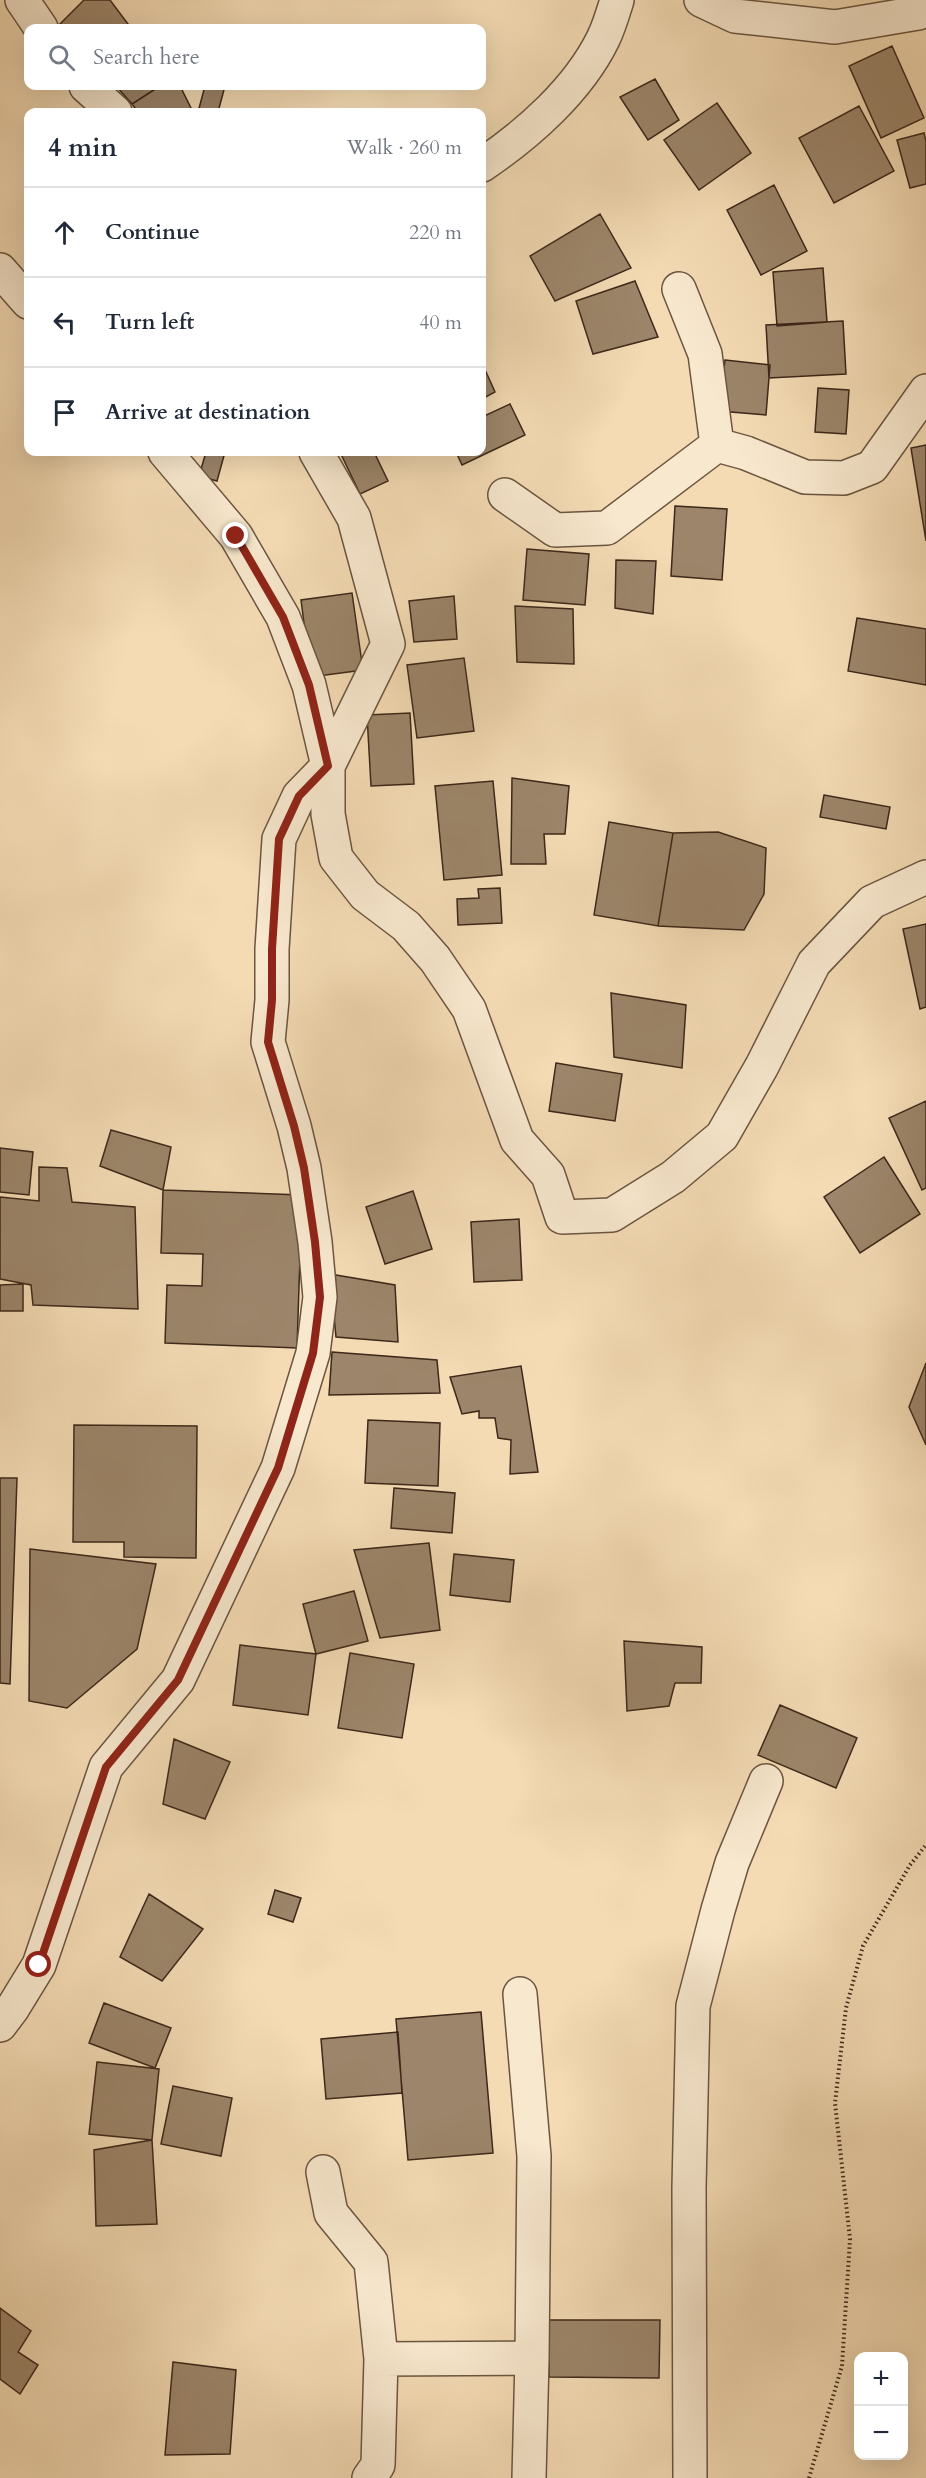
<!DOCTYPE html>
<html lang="en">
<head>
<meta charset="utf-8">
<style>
	body { margin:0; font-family:Cardo,serif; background:#f6f6f7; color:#1f2937 }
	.controls { position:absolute; right:18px; bottom:18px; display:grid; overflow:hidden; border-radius:12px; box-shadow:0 6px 24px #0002 }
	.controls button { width:54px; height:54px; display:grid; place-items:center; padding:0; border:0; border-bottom:2px solid #e0e1e3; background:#fff; color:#1f2937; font:30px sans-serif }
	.stop { position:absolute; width:18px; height:18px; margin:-14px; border:4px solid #8f2418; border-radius:50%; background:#fff }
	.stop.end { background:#8f2418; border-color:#fff; box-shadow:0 2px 6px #0008 }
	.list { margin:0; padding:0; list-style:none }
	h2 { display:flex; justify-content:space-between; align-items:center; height:78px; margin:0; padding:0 24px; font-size:26px }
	h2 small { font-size:20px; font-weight:400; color:#747a83 }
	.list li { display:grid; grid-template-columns:39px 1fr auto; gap:18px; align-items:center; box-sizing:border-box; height:90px; padding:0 24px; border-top:2px solid #e0e1e3 }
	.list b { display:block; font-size:22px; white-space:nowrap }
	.list em { font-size:20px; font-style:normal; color:#747a83 }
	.icon { flex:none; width:33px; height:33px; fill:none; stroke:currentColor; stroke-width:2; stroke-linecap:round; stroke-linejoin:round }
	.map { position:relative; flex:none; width:926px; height:2478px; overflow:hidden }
	.search { position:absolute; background:#fff; box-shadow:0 6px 24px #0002; left:24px; top:24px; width:462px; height:66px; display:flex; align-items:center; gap:15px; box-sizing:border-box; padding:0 21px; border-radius:12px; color:#747a83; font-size:22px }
	.panel { position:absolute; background:#fff; box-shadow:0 6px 24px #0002; left:24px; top:108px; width:462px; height:348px; border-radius:12px }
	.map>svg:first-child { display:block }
</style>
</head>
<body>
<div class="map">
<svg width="926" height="2478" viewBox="0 0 926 2478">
	<rect width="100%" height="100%" fill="#f4dbb4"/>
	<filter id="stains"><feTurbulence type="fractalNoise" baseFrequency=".00333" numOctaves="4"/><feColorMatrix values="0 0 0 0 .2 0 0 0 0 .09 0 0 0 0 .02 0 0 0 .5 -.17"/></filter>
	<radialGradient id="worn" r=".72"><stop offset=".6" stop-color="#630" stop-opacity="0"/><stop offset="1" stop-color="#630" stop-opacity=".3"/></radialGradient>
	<!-- building -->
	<path fill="#9c856a" stroke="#3d281a" stroke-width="1.5" d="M84,0h26l21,28h-75z
		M892,46l32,72 -43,20 -32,-72z
		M655,79l24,41 -31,20 -28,-43z
		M116,86h44l-28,18z
		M160,86h20l13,26h-55l-6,-8z
		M205,86h20l-7,26h-20z
		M717,103l34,50 -52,37 -35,-50z
		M859,106l35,65 -60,32 -35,-65z
		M924,133l2,8v43l-16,4 -13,-48z
		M774,185l33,66 -46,24 -34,-65z
		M600,214l31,54 -76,33 -25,-45z
		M823,268l4,54 -50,4 -4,-54z
		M635,281l23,56 -65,17 -17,-53z
		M843,321l3,53 -77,4 -3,-53z
		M725,360l45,5 -4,50 -47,-4z
		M482,363l13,29 -13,7z
		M818,388l31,2 -3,44 -31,-2z
		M510,404l15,31 -63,30 -6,-13h26v-35z
		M926,445v96l-15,-93z
		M206,452h19l-8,29 -18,-5z
		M340,452h34l14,29 -28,13z
		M675,506l52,3 -5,71 -51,-4z
		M527,549l62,5 -4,51 -62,-5z
		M616,560l40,1 -3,53 -38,-6z
		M352,593l11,77 -52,7 -10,-77z
		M454,596l3,43 -43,3 -5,-41z
		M515,606l58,3 1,55 -57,-2z
		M857,618l69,11v56l-78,-14z
		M464,658l10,73 -57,7 -10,-73z
		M410,713l4,71 -43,2 -4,-71z
		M512,778l57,8 -4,48h-21l2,30h-35z
		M493,781l9,94 -58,5 -9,-94z
		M824,795l66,12 -4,22 -66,-12z
		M609,822l64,11 -15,93 -64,-11z
		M718,832l48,16 -2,46 -20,36 -86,-4 15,-93z
		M500,888l2,35 -44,2 -1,-26 22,-1 -1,-9z
		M926,924v83l-6,2 -17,-80z
		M611,993l75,12 -4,63 -68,-11z
		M556,1063l66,11 -7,47 -66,-10z
		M926,1101v87l-4,2 -33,-72z
		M111,1130l60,17 -8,43 -63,-24z
		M0,1148l33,4 -4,43 -29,-3z
		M884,1157l36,57 -60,39 -36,-56z
		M39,1167l28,1 5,34 63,5 3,102 -105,-4 -2,-20 -31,-6v-82l39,4z
		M163,1190l139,5 -5,153 -132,-5 2,-58 35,1 1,-32 -42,-1z
		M413,1191l19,58 -47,15 -19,-57z
		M519,1219l3,61 -48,2 -3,-60z
		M330,1274l65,11 3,57 -62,-5z
		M23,1284v27h-23v-26z
		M332,1352l105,8 3,33 -111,2z
		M926,1363v82l-17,-38z
		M521,1366l17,106 -28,2 1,-34 -13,-2 -3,-20h-16v-7l-17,3 -12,-37z
		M368,1420l72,3 -2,63 -73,-3z
		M74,1425l123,1 -1,132 -72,-1v-15h-51z
		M0,1478h17l-7,206 -10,-1z
		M394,1488l61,5 -3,40 -61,-5z
		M429,1543l11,87 -60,8 -26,-88z
		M30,1549l126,15 -19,85 -70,59 -38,-7z
		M454,1554l60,6 -4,42 -60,-7z
		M354,1591l14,50 -52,13 -13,-50z
		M624,1641l78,6 -1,36h-26l-6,23 -42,5z
		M240,1645l76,9 -8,61 -75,-10z
		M350,1653l64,11 -12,74 -64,-10z
		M780,1705l77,33 -21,50 -78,-33z
		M174,1739l56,23 -25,57 -42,-15z
		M275,1890l26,8 -8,24 -25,-8z
		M149,1894l54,35 -41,52 -42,-24z
		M104,2003l67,25 -16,40 -66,-25z
		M481,2012l12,141 -85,7 -12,-141z
		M398,2032l4,61 -76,6 -5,-60z
		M97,2062l62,7 -7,71 -63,-6z
		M173,2086l59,12 -11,58 -60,-12z
		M152,2140l5,84 -61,2 -2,-76z
		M0,2308l31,23 -13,21 20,13 -18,29 -20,-15z
		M549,2320h111l-1,58 -110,-1z
		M173,2362l63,8 -6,84 -65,1z"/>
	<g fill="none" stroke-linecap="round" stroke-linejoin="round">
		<defs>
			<path id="minor" d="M22,0l19,28
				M701,0l34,16 100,11 83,-14 8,-8
				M86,86l29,26
				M482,165c46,-31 96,-75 121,-126 6,-12 10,-26 14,-39
				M0,270l28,32
				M679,289l26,65 12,91
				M165,452l71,84 47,81 26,68 19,81v48l8,44 29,37 41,31 29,33 34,50 48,131 31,35 14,42 50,-2 61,-38 49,-41 40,-70 52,-103 58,-61 54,-25
				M505,495l50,35 52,-2 110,-83 29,8 59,24 39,1 28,-11 54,-76
				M520,1994l14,162 -2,202
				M0,2025l12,-16 27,-44 67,-198 72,-87 100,-212 35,-115 7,-56 -5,-55 -11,-74 -10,-42 -26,-84 4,-42v-51l7,-110 20,-43 29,-30 60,-122 -34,-126 -38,-66
				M323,2172l8,41 40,49 10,97 -3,106 -9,13
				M381,2359l151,-1 -3,120
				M690,2478l-1,-290 4,-182 25,-96 14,-47 34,-82"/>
		</defs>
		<!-- minor casing -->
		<use href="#minor" stroke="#6b5540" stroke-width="36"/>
		<!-- path -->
		<path stroke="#3d281a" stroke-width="4" stroke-dasharray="1.5 3" stroke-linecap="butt" d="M809,2478l33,-112 8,-127 -15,-136 11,-95 17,-62 47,-81 16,-20"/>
		<!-- minor -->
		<use href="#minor" stroke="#f8e8ce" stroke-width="33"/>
	</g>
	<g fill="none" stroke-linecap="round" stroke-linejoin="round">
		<!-- route -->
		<path stroke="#8f2418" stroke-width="8" d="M39,1965l67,-198 72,-87 100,-212 35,-115 7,-56 -5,-55 -11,-74 -10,-42 -26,-84 4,-42v-51l7,-110 20,-43 29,-30 -19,-81 -26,-68 -47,-81"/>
	</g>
	<rect width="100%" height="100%" filter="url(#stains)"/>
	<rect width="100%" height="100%" fill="url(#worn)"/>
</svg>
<div class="controls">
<button>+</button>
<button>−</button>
</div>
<div class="stop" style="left:39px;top:1965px"></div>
<div class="stop end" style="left:236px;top:536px"></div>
<div class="search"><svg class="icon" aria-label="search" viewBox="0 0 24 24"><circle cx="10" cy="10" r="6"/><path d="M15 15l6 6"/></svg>Search here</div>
<section class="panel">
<h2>4 min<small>Walk · 260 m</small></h2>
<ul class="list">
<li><svg class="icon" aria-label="ahead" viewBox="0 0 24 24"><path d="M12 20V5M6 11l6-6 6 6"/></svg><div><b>Continue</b></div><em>220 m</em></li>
<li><svg class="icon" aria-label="left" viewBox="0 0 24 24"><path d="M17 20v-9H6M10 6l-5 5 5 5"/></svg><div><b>Turn left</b></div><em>40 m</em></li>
<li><svg class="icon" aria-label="arrive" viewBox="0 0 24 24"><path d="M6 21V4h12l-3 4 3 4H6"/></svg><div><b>Arrive at destination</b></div></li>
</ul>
</section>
</div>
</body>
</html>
